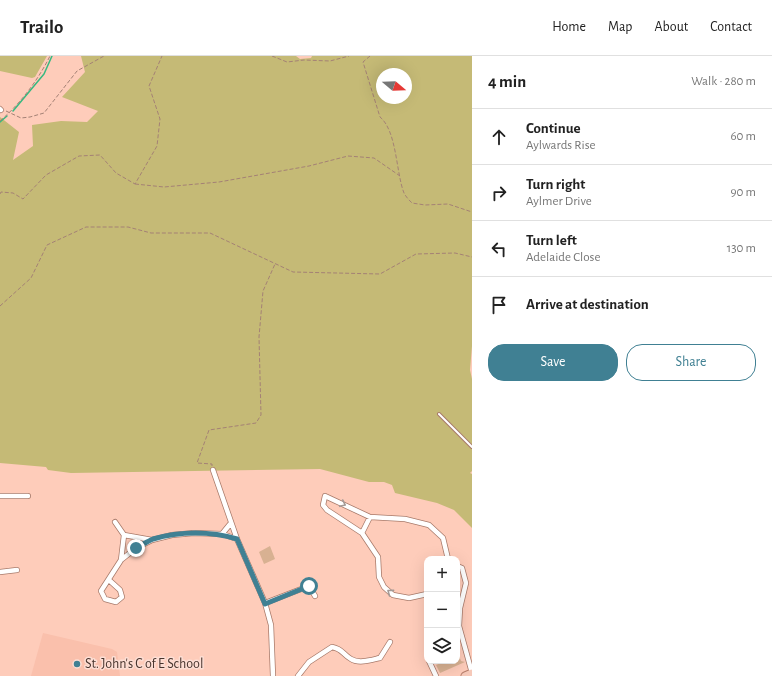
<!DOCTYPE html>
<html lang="en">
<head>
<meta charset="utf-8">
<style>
	body { margin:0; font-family:"Alegreya Sans",sans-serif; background:#f6f6f6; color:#222 }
	.controls { position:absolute; right:12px; bottom:12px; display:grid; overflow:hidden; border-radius:8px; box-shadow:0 4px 16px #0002 }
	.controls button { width:36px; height:36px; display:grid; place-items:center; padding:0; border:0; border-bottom:1px solid #e0e0e0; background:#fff; color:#222; font:20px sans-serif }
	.compass { position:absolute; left:376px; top:12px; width:36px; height:36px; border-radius:50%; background:#fff; box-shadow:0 4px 16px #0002; rotate:109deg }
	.stop { position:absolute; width:12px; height:12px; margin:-9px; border:3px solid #408093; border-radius:50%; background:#fff }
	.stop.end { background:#408093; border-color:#fff; box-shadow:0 1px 4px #0008 }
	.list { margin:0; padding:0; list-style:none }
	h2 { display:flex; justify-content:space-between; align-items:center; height:52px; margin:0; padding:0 16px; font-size:17px }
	h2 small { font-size:13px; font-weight:400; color:#767676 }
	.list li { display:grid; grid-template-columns:26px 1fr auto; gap:12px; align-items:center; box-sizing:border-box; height:56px; padding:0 16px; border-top:1px solid #e0e0e0 }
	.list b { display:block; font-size:15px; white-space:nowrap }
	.list p { margin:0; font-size:13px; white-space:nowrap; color:#767676 }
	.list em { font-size:13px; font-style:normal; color:#767676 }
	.actions { display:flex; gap:8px; padding:12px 16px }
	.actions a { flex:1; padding:9px 0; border:1px solid #408093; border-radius:16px; text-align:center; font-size:14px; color:#408093 }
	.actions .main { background:#408093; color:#fff }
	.icon { flex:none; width:22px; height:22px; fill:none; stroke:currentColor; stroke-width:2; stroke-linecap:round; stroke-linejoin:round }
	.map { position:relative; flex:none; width:472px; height:620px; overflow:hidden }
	header { display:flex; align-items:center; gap:24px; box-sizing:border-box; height:56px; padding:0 20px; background:#fff; border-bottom:1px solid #e0e0e0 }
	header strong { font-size:19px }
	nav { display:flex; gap:22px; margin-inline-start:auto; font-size:14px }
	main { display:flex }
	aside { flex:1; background:#fff }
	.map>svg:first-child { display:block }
</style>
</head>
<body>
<header>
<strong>Trailo</strong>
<nav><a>Home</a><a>Map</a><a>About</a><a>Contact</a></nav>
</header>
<main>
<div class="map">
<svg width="472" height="620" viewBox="0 0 472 620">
	<rect width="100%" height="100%" fill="#feccba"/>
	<!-- built -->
	<path fill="#fac0ac" d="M43,577l69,16 5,3 3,24h-89z"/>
	<!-- green -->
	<path fill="#c5ba76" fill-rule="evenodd" d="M0,0h47l-12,21 -3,1 -32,-7z
		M81,0h215l4,3 11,-1 1,-2h160v290l-2,24 2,9v92l-2,2 2,1v54l-18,-18 -17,-7 -42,-10 -3,-8 -8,-3h-15l-49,-13 -249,4 -23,-3 -2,-3 -46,-4v-346l19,15 -6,28 20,-14 -1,-21 29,-4 26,1 11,-11 -36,-14 23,-25zM382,18h24v24h-24z"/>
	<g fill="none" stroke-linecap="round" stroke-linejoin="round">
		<!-- stream -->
		<path stroke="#36b980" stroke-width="1.5" d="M13,55l31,-37 8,-18
			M0,66l7,-6"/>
	</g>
	<!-- building -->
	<path fill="#d8b192" d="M270,490l5,13 -11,5 -5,-12z
		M457,595l4,10 4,1 -25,11 -4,-8 10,-4h11z"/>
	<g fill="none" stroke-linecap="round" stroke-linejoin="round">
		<defs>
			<path id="service" d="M439,358l33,33"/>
			<path id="minor" d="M0,53l1,1
				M213,414l24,69 28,64 6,22 2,51
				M0,440h28
				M115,466l9,13 28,5
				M362,477l8,-16
				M222,478l9,-11
				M121,504l3,-25
				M457,510l5,2 4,15 -6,25 -1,18 13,47
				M0,516l17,-2
				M109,524l11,10 2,7 -6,5 -11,-3 -4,-8 20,-31 15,-12 16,-8 20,-5 22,-2 28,1 15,5
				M427,538l-18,4 -16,-3 -9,-8 -5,-10 -1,-20 -16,-24 -35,-23 -4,-5 2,-9 45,21 35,2 24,6 14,13 5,21
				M265,547l44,-17 6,10
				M429,605l7,15
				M298,620l11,-14 23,-15c11,2 10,7 19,12 8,5 20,1 29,-1l10,-16"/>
			<path id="primary" d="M465,620l7,-3"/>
		</defs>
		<!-- service casing -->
		<use href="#service" stroke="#a87a6a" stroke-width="4"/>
		<!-- minor casing -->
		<use href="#minor" stroke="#a87a6a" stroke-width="6"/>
		<!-- primary casing -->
		<use href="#primary" stroke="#b67e6a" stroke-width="9"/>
		<!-- path -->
		<path stroke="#a48175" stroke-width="1" stroke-dasharray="4 2" stroke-linecap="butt" d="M272,0l15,6 17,-2 26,1 19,-5
			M370,0l-7,6 17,55c17,14 16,56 24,76 2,4 5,7 8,10l13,2 23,-1 24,8
			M6,55l15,7 9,-1 14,-4 33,-42 27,-15
			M0,65c21,-18 38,-41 50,-65
			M135,128l29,3 55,-5 90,-16 39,-10 26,2 26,18
			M0,138l1,-2 12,1 10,6 23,-24 33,-19 21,-1 16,18 19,11 22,-38 3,-27 -11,-33 13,-30
			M0,250l31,-28 16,-33 39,-18h42l23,6h59l83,39 87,2 36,-20 39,-1 17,4
			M212,410v-2l-15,-1 12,-33 47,-7 5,-8 -2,-78 4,-46 12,-27"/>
		<!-- service -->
		<use href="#service" stroke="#fff" stroke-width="2"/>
		<!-- minor -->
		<use href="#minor" stroke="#fff" stroke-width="4.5"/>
		<!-- primary -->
		<use href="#primary" stroke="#f6c9b9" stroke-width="7"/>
	</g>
	<!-- one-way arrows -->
	<defs><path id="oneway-chevron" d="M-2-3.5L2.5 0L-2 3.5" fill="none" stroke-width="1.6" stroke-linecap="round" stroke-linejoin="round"/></defs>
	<g stroke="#a49a96">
		<use href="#oneway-chevron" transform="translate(343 448) rotate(25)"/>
		<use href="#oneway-chevron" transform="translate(390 536) rotate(-144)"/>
	</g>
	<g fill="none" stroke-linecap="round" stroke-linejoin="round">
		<!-- route -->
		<path stroke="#408093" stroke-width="5" d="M136,492c6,-3 12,-7 17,-9 27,-8 58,-8 84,0l28,65 44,-18"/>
	</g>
	<!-- markers -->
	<circle fill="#408093" stroke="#fdded4" stroke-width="1.5" cx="77" cy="608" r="4"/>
	<g text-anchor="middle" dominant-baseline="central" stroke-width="3" stroke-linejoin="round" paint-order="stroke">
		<!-- poi labels -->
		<g font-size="14" fill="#49352e" stroke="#fdded4" text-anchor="start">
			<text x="85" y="608">St. John's C of E School</text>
		</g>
	</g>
</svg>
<div class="controls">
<button>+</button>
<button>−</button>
<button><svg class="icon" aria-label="layers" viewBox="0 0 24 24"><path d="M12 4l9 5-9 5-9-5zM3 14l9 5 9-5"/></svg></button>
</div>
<svg class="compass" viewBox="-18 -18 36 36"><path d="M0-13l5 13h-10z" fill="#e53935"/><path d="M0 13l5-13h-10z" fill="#767676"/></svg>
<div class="stop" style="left:309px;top:530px"></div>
<div class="stop end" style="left:136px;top:492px"></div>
</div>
<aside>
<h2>4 min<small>Walk · 280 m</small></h2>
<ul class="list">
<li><svg class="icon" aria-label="ahead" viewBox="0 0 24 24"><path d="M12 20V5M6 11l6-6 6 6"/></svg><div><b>Continue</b><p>Aylwards Rise</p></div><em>60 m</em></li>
<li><svg class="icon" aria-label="right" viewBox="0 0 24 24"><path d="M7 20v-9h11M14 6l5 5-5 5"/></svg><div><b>Turn right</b><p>Aylmer Drive</p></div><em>90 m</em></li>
<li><svg class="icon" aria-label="left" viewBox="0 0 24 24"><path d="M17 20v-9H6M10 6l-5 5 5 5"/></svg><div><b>Turn left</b><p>Adelaide Close</p></div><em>130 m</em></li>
<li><svg class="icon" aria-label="arrive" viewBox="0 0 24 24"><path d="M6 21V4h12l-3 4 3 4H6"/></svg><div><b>Arrive at destination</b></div></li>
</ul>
<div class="actions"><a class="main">Save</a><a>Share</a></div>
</aside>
</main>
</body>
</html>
